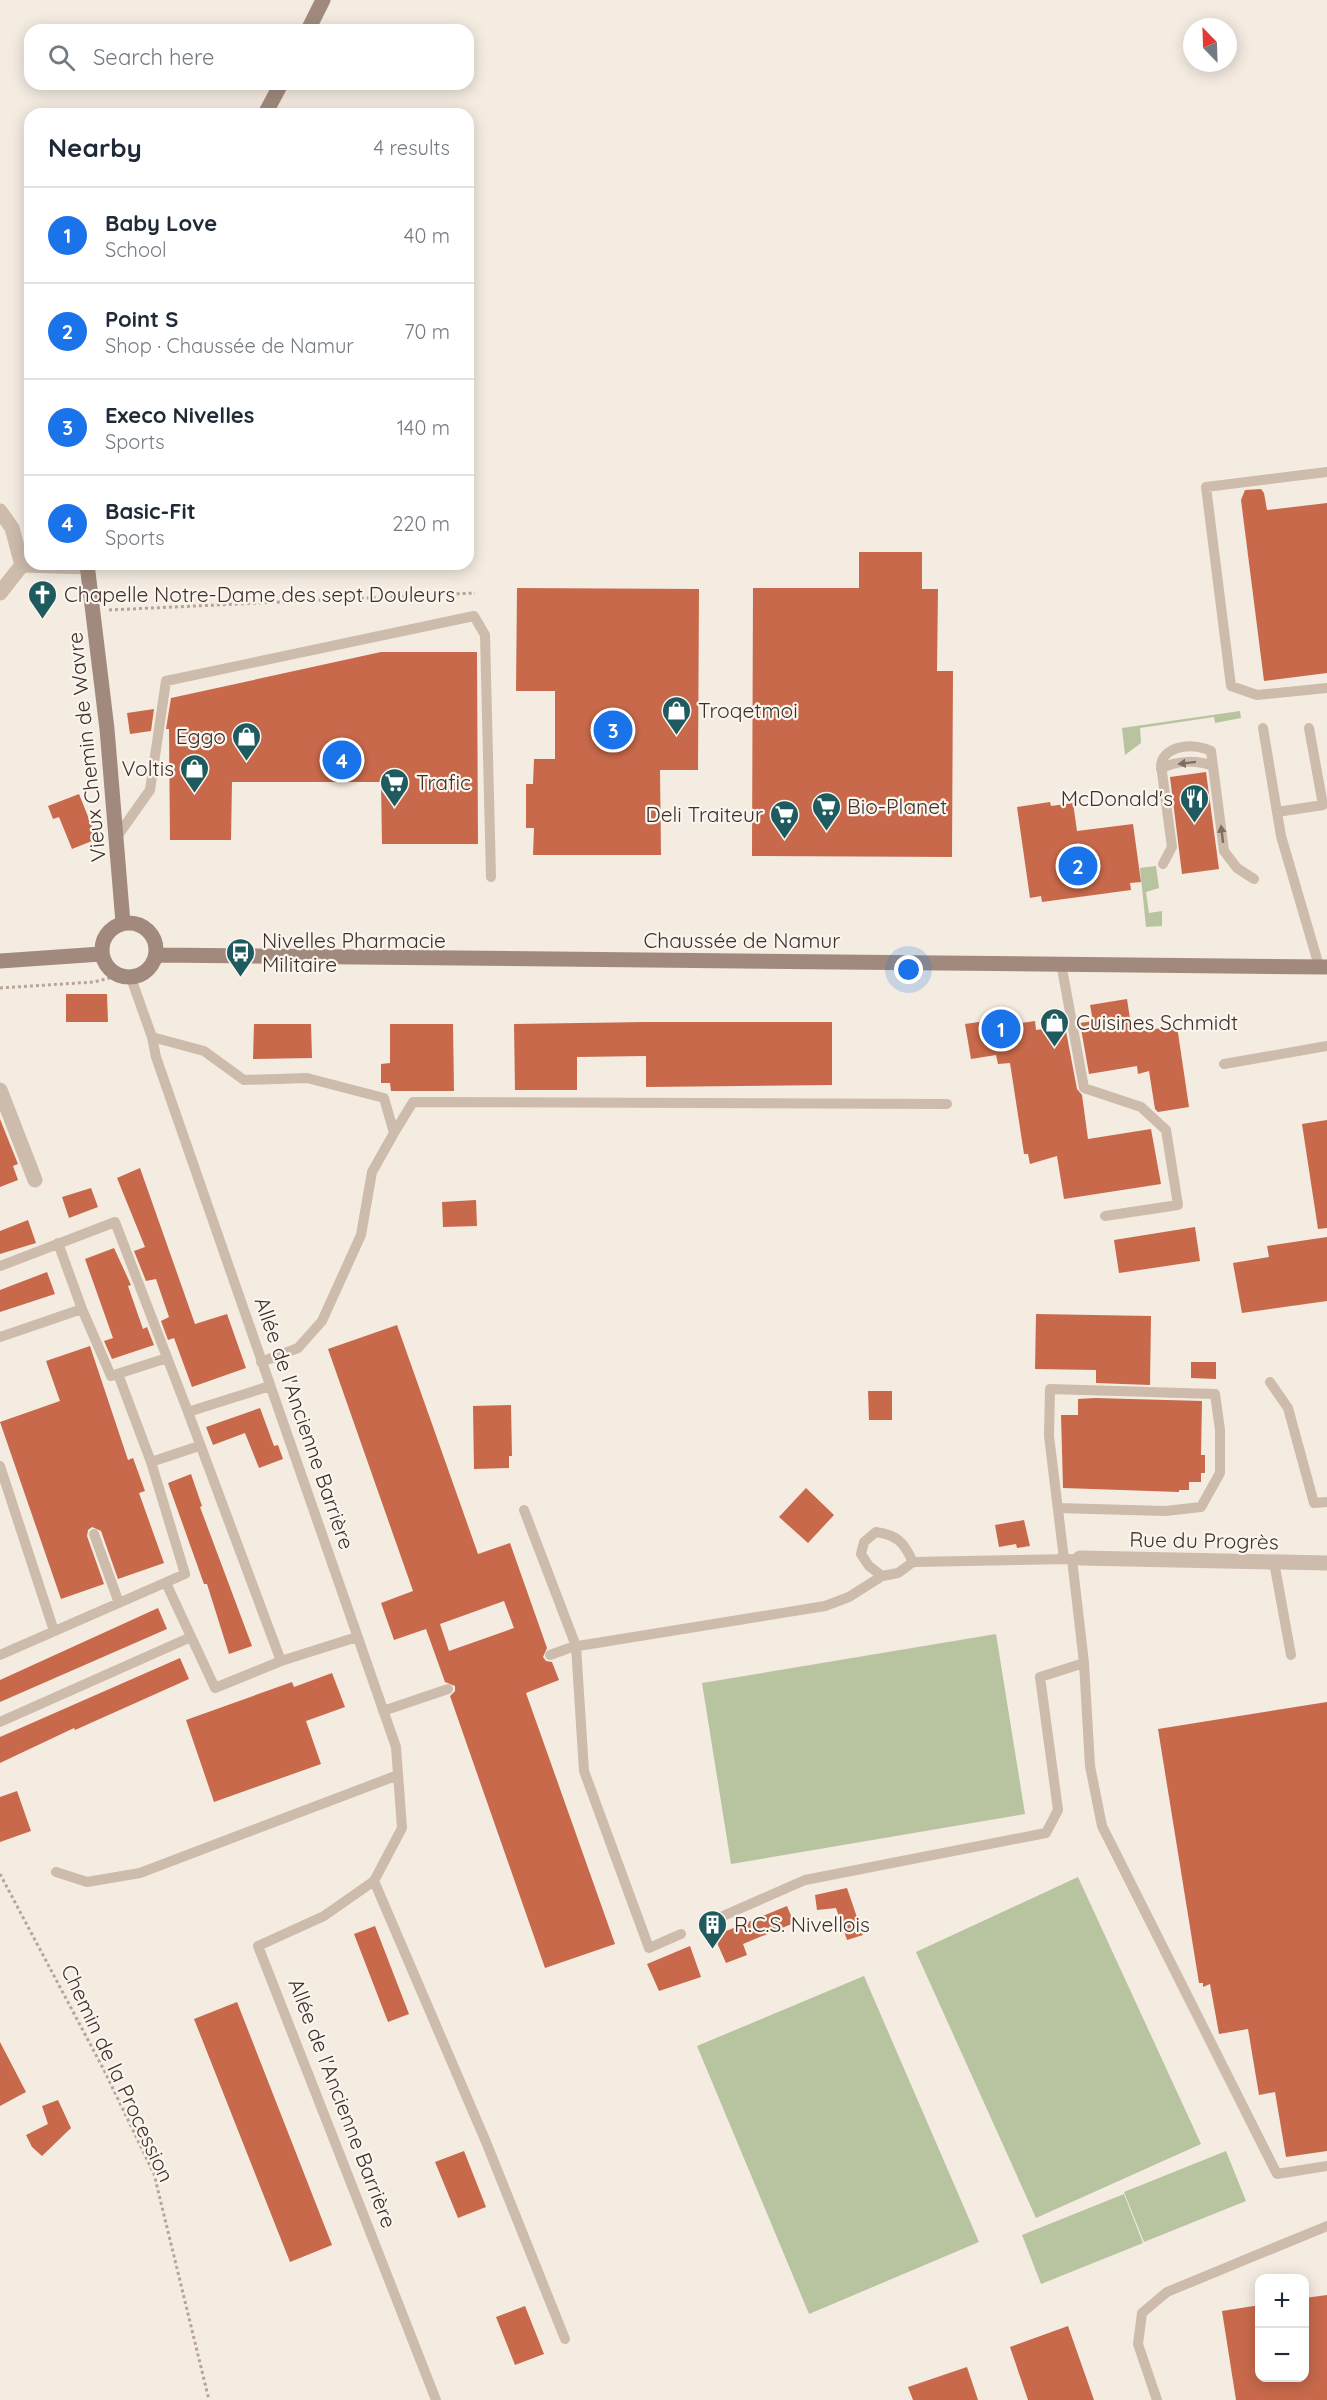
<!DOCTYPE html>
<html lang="en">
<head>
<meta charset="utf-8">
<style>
	body { margin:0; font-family:Quicksand,sans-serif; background:#f6f6f7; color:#1f2937 }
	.controls { position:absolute; right:18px; bottom:18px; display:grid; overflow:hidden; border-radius:12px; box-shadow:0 3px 15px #0003 }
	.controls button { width:54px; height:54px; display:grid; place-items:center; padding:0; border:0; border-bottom:2px solid #e0e1e3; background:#fff; color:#1f2937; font:30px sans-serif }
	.compass { position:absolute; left:1183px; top:18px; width:54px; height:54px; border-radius:50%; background:#fff; box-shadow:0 3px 15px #0003; rotate:337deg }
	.you { position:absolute; left:909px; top:970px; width:21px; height:21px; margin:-15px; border:4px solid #fff; border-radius:50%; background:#1a73e8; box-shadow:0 0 0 9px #1a73e833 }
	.badge { display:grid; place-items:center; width:39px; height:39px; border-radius:50%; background:#1a73e8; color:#fff; font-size:20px; font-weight:700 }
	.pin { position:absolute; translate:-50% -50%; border:3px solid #fff; box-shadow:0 2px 6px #0006 }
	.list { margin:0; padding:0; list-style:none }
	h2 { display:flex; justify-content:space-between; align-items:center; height:78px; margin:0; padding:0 24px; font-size:26px }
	h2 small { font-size:20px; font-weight:400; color:#747a83 }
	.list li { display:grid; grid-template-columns:39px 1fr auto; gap:18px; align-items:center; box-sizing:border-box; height:96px; padding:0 24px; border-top:2px solid #e0e1e3 }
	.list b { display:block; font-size:22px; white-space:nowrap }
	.list p { margin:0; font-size:20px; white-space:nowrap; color:#747a83 }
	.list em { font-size:20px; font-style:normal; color:#747a83 }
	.icon { flex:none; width:33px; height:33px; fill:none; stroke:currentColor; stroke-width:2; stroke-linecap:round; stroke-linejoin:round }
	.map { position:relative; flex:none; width:1327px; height:2400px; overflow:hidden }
	.search { position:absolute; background:#fff; box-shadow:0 3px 15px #0003; left:24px; top:24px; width:450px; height:66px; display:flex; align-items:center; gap:15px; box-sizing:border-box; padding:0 21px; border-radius:18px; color:#747a83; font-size:22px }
	.panel { position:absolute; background:#fff; box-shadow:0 3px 15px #0003; left:24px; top:108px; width:450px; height:462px; border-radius:18px }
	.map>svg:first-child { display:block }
</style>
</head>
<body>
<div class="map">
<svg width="1327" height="2400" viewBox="0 0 1327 2400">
	<rect width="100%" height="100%" fill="#f4ebe1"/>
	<!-- green -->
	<path fill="#b8c4a0" d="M1240,711l1,7 -26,5 -1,-6 -74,11 1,15 -16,12 -3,-27z
		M1156,866l3,22 -13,4 3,21 13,-2v15l-16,1 -6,-59z
		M996,1634l29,180 -294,50 -29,-181z
		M1078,1877l123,267 -165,74 -120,-266z
		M864,1976l115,266 -170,72 -112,-268z
		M1226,2151l20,50 -102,41 -20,-50z
		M1124,2194l19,49 -102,41 -19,-49z"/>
	<!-- building -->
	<path fill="#c8694b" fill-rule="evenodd" d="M1261,489l3,4 3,17 60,-7v170l-63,8 -23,-181 4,-10z
		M859,552h63v37h16l-1,82h16l-1,186 -200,-1 1,-268h106z
		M517,588l182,1 -1,181h-38l1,85h-128l1,-27h-8v-44h7l1,-25h21v-68h-39z
		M381,652h96l1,192h-96l-1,-62h-149l-1,58h-61l-1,-111h-3l5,-31z
		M154,709l-3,22 -21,3 -3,-21z
		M1206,772l13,97 -37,5 -12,-97z
		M79,794l18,45 -25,10 -13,-32 -6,2 -5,-13z
		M1050,802l1,4 22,-3 4,28 56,-7 8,58 -11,1 1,7 -89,12 -1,-6 -11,2 -13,-91z
		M66,994h41l1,28h-42z
		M1127,999l5,33 45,-6 12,81 -31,5 -3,-3 -6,-38 -11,3 -1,-8 -48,8 -9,-51 13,-2 -3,-16z
		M993,1020l1,7 41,-6 1,9 29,-4 12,63 5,6 6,44 63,-10 10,55 -97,15 -7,-43 -27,8 -2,-10h-4l-14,-91 -12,1 -2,-9 -25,4 -6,-35z
		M646,1022h186v63l-186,2v-31l-69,1v33h-62l-1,-66z
		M254,1024h57l1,34 -59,1z
		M390,1024h63l1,67h-63l-1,-8h-9v-19l9,-1z
		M0,1119l18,45 -5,2 5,14 -18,7z
		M1327,1120v108l-9,1 -16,-105z
		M140,1168l55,156 32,-10 19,54 -54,19 -18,-49 -6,2 -7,-19 8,-4 -13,-38 -10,2 -12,-30 11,-4 -28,-69z
		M91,1188l7,19 -29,11 -7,-21z
		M476,1200l1,26 -34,1 -1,-25z
		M28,1220l8,23 -36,11v-23z
		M1195,1227l5,34 -81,12 -5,-33z
		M1327,1237v64l-85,12 -9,-50 36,-6 -2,-11z
		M114,1248l17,37 -3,1 15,43 4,-2 7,18 -42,14 -8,-18 9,-3 -28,-79z
		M47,1272l8,22 -55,18v-22z
		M1036,1314l115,2 -1,69 -54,-2v-13l-61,-1z
		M397,1325l81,229 32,-11 37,105 -4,9 3,4 6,1 7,18 -33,13 89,251 -70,24 -95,-272 5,-5v-5l-10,-4 -19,-53 -32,11 -13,-37 32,-12 -85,-242zM504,1601l10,27 -65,23 -9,-27z
		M90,1346l38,114 5,-2 12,33 -6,2 25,70 -46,16 -17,-48 -9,-4 -4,3 -1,6 17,48 -43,15 -61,-177 60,-21 -14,-40z
		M1191,1362h25v17l-25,-1z
		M868,1391h24v29h-23z
		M1095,1398l107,3 -1,54h4v18h-4v9h-12v8h-10v2l-116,-4 -2,-73h17v-16z
		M511,1405l1,51h-3v12l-35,1 -1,-63z
		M260,1408l14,38 4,-1 5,14 -24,9 -14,-35 -32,12 -7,-18z
		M191,1474l11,32 -2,1 52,139 -23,8 -22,-70h-3l-36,-101z
		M806,1488l28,27 -26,28 -29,-26z
		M1024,1520l6,26 -13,2 -1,-4 -17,3 -4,-22z
		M158,1608l9,21 -167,73v-22z
		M180,1658l9,21 -114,51 -1,-2 -74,35v-26z
		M332,1673l13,34 -39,14 15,43 -107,38 -28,-82 106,-38 2,5z
		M1327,1702v449l-41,6 -11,-65 -16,3 -11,-66 -29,5 -9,-50 -7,3v-4h-4l-41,-254z
		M17,1791l14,40 -31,11v-45z
		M847,1888l16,47 -16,5 -11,-32 -19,2 -2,-15z
		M787,1906l7,17 -51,21 4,11 -21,8 -12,-27z
		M375,1926l34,88 -21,8 -34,-88z
		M690,1946l11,31 -42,14 -12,-27z
		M237,2002l95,243 -42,17 -96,-243z
		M0,2042l26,50 -26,14z
		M58,2100l13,28 -29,28 -10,-9 -6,-12 22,-11 -6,-18z
		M464,2151l22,56 -28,11 -23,-56z
		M1327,2295v105h-91l-14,-89 38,-6v73h45v-80z
		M525,2306l19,48 -29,11 -19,-48z
		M1068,2326l26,74h-66l-18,-53z
		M967,2367l11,33h-65l-5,-13z"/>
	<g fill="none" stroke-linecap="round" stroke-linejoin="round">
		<!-- path -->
		<path stroke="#b9a596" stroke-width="3" stroke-dasharray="3 3" stroke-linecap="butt" d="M109,610l366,-17
			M0,988l94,-6 23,-6
			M0,1874l105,198 49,102 55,226"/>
		<!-- lane -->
		<path stroke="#cdbbac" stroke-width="10" d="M1327,472l-121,15 25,199 26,9 70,-7
			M1263,728l18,108 38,130
			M1161,769c15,-9 37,-9 52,-3
			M1277,812l46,-7 -14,-77
			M116,838l34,-48 16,-109 308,-65 11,19 6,242
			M1163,864l9,-17 -11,-82c3,-21 35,-22 50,-14l13,100 13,17 17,11
			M1061,963l23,125 57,19 25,23 12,75 -73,11
			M131,978l21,59 4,20 240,690 6,81 -28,53 -50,35 -66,30 178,454
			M152,1037l52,14 40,29 63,-2 77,20 10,35 -22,39 -11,63 -39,86 -24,27 -37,14
			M1224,1064l103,-18
			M394,1133l19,-31 534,2
			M0,1266l115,-44 73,190 82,-26
			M82,1309l29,67 56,-18
			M0,1337l82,-28 -24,-66
			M118,1374l33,88
			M1270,1382l18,26 26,95 13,-1
			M0,1466l54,165
			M1058,1508l107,3 36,-4 19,-34v-43l-5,-36 -165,-5 -1,47 15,123
			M524,1510l52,136 8,125 65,177 32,-14
			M94,1534l25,69
			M913,1562c-9,-19 -15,-27 -37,-30l-12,10 -3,12 8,12 13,10 16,-3 15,-11 158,-3
			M1274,1562l17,93
			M166,1583l49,105 66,-27 -93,-249
			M0,1655l185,-81 -34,-112 48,-16
			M550,1655l22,-8 253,-41 24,-9 33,-21
			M281,1661l76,-24
			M1084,1663l6,103 12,60 175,348 50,-8
			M383,1711l65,-22
			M0,1722l191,-85
			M56,1872l31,10 53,-9 258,-98
			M374,1881l112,261 79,197
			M707,1923l98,-43 241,-47 12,-23 -18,-133 44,-14 -12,-104
			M1157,2400l-19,-56 4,-31 25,-21 160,-66"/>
		<!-- street -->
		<path stroke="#cdbbac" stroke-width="15" d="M0,511l12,17 10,37
			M22,565l65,2
			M0,593l22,-28
			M0,1090l35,90
			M1080,1558l247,5"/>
		<!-- secondary -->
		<path stroke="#a18a7d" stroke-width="15" d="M308,30l15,-30
			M265,114l16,-30
			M87,564l20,165 16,194
			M102 950a27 27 0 1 1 54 0a27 27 0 1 1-54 0Z
			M157,955l1170,12
			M0,961l101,-7"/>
	</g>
	<!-- one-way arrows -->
	<defs><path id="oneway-solid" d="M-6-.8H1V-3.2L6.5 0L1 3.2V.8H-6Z" transform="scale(1.5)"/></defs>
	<g fill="#7d6f65">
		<use href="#oneway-solid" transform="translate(1187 763) rotate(173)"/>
		<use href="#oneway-solid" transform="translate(1222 834) rotate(-97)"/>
	</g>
	<!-- icons -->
	<defs>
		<symbol id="church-pin" viewBox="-11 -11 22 30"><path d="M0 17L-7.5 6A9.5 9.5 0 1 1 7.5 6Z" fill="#1f5a5e" stroke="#fbf5ee"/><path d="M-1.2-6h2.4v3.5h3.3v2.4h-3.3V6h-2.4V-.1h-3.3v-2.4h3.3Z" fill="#fff"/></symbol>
		<symbol id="shop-pin" viewBox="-11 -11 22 30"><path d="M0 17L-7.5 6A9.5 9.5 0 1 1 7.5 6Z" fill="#1f5a5e" stroke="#fbf5ee"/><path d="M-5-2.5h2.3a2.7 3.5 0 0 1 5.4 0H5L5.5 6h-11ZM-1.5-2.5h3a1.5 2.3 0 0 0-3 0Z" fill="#fff"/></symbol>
		<symbol id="supermarket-pin" viewBox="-11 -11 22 30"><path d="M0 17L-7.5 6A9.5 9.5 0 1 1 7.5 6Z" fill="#1f5a5e" stroke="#fbf5ee"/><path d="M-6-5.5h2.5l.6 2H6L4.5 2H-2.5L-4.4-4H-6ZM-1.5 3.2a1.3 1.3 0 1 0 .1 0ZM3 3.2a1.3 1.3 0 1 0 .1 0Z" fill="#fff"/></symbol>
		<symbol id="restaurant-pin" viewBox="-11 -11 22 30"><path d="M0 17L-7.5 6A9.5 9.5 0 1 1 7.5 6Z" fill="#1f5a5e" stroke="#fbf5ee"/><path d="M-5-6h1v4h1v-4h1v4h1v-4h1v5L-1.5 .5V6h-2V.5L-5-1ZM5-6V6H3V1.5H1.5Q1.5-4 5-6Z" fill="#fff"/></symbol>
		<symbol id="bus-pin" viewBox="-11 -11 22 30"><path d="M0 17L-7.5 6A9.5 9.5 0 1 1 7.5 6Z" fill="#1f5a5e" stroke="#fbf5ee"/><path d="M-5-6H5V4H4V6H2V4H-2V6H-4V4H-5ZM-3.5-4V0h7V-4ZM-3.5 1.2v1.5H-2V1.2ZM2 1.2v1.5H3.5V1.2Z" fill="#fff"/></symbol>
		<symbol id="building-pin" viewBox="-11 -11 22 30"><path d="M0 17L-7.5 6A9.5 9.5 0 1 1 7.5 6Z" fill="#1f5a5e" stroke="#fbf5ee"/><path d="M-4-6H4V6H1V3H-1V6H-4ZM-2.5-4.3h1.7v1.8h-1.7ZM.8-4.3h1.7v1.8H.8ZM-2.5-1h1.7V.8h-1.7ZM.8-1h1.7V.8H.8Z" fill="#fff"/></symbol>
	</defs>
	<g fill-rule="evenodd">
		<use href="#church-pin" x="26" y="578" width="33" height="45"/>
		<use href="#shop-pin" x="660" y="694" width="33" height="45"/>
		<use href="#shop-pin" x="230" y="720" width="33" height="45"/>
		<use href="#shop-pin" x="178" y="752" width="33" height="45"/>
		<use href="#supermarket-pin" x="378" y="766" width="33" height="45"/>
		<use href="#restaurant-pin" x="1178" y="782" width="33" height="45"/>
		<use href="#supermarket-pin" x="810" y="790" width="33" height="45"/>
		<use href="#supermarket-pin" x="768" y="798" width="33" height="45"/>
		<use href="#bus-pin" x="224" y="936" width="33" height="45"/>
		<use href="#shop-pin" x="1038" y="1006" width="33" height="45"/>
		<use href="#building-pin" x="696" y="1908" width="33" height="45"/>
	</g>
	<g text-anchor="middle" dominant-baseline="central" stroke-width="4.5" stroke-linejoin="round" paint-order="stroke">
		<!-- poi labels -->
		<g font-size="21" fill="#3b302b" stroke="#fbf5ee" text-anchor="start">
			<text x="64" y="594">Chapelle Notre-Dame des sept Douleurs</text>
			<text x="698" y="710">Troqetmoi</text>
			<text x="226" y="736" text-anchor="end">Eggo</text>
			<text x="174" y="768" text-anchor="end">Voltis</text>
			<text x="416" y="782">Trafic</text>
			<text x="1173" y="798" text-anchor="end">McDonald's</text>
			<text x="847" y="806">Bio-Planet</text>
			<text x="763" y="814" text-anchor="end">Deli Traiteur</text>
			<text x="262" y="940">Nivelles Pharmacie<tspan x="262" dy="24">Militaire</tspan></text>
			<text x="1076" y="1022">Cuisines Schmidt</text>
			<text x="734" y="1924">R.C.S. Nivellois</text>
		</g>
		<!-- street labels -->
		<g font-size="21" fill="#3b302b" stroke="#fbf5ee">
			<text transform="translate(86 747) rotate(-96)">Vieux Chemin de Wavre</text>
			<text x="742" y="940">Chaussée de Namur</text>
			<text transform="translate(305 1423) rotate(71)">Allée de l'Ancienne Barrière</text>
			<text transform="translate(1204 1540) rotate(1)">Rue du Progrès</text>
			<text transform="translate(118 2073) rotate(65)">Chemin de la Procession</text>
			<text transform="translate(343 2103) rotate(69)">Allée de l'Ancienne Barrière</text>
		</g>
	</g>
</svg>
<div class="controls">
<button>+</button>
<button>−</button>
</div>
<svg class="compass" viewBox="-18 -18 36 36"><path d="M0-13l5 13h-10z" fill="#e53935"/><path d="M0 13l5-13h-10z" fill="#747a83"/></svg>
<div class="you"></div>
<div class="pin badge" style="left:1001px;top:1029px">1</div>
<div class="pin badge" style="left:1078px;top:866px">2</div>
<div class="pin badge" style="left:613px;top:730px">3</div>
<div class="pin badge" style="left:342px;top:760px">4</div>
<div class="search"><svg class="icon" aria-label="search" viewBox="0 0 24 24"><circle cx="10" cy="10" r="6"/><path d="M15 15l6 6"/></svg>Search here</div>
<section class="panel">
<h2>Nearby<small>4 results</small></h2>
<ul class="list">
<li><span class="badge">1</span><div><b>Baby Love</b><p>School</p></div><em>40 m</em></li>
<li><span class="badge">2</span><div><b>Point S</b><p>Shop · Chaussée de Namur</p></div><em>70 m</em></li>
<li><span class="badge">3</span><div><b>Execo Nivelles</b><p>Sports</p></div><em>140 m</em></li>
<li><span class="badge">4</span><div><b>Basic-Fit</b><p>Sports</p></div><em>220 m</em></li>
</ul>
</section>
</div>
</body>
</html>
